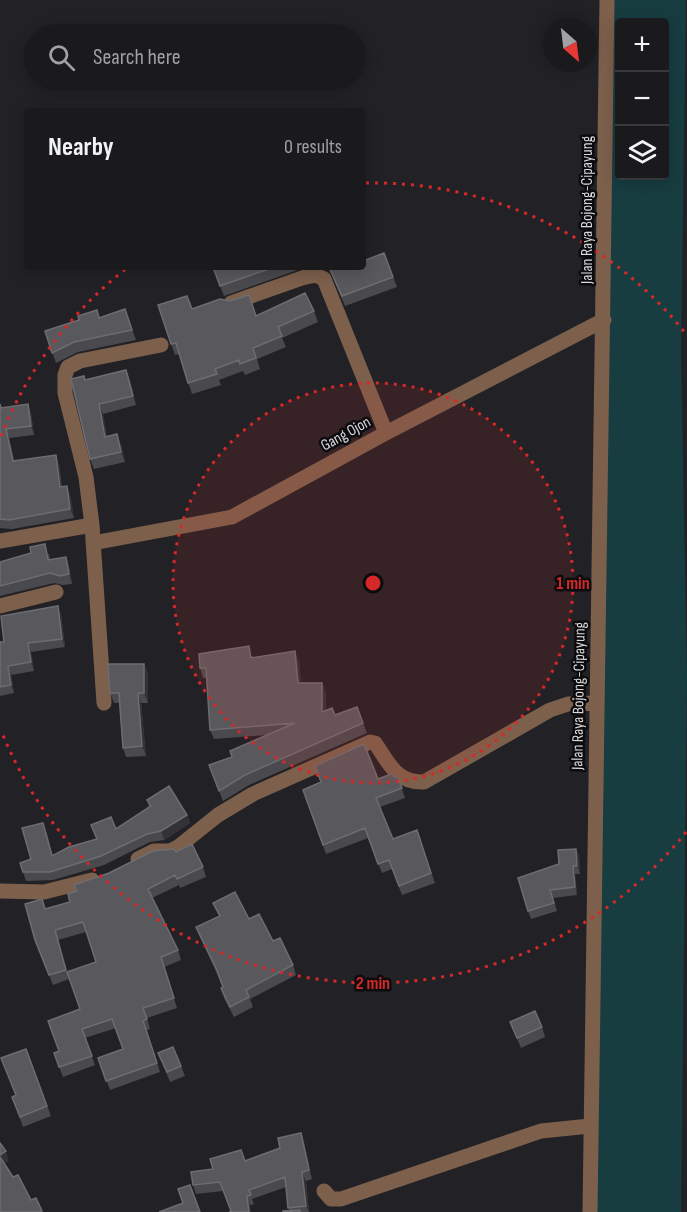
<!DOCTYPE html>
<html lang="en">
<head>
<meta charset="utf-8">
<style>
	body { margin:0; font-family:"Sofia Sans Condensed",sans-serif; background:#232325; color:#f1f3f6 }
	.controls { position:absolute; right:18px; top:18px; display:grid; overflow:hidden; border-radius:6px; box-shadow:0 3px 15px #0003 }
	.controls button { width:54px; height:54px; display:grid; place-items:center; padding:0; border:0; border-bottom:2px solid #38383b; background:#1a1a1c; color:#f1f3f6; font:30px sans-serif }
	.compass { position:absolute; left:543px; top:18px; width:54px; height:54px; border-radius:50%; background:#1a1a1c; box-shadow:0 3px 15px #0003; rotate:152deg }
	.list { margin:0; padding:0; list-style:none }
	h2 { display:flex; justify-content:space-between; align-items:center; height:78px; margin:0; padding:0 24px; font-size:26px }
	h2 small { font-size:20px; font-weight:400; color:#9fa1a3 }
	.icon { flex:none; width:33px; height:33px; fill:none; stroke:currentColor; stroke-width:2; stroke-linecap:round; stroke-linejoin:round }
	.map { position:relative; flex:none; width:687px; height:1212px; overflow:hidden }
	.search { position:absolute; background:#1a1a1c; box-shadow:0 3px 15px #0003; left:24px; top:24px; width:342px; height:66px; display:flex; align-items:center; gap:15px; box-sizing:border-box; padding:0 21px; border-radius:33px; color:#9fa1a3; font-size:22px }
	.panel { position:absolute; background:#1a1a1c; box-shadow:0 3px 15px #0003; left:24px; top:108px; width:342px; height:162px; border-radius:6px }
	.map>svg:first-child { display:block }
</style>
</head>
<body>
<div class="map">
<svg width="687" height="1212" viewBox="0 0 687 1212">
	<rect width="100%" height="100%" fill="#222226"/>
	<!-- water -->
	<path fill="#173d41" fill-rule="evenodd" d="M608,0h78l-5,353 6,324 -6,535h-93zM620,22h44v154h-44z"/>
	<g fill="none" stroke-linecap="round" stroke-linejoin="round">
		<!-- minor -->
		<path stroke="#7d604c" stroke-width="15" d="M231,303l74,-26 11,-2 8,4 62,154
			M0,541l92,-16
			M93,543l139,-26 154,-84 218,-113
			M0,606l56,-14
			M104,703l-12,-178 -6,-48 -21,-84v-18l3,-8 12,-6 81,-16
			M138,859l16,-8h16l8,-4 40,-32 35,-21 117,-52 5,1c14,20 21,40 49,39l126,-72 18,-6 29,-1
			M0,891l44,1 48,-12
			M324,1191l7,8h10l200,-68 49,-5
			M590,1212l17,-1212"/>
	</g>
	<!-- wall -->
	<path fill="#4a4a4e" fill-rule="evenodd" d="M384,253l13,34 -52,19 -16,-37 -7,-2h41z
		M213,267h93l-82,29z
		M125,309l11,31 -58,12 -22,11 -11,-32 34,-11 18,-10 3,8z
		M192,309l65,7 57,-5 4,11 -36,16 4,9 -29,12 3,10 -15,6 -2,-4 -24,9 2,5 -29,9 -13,-40 -4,1 -4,-11z
		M126,370l4,10 6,25 -33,9 4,23 14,7 4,18 -31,7 -4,-10 -4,-79z
		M0,403l2,5 26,-4 3,9 3,22 -25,3 5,23 45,3 3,23 8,8 4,23 -62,11 -12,-1z
		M49,554l1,6 19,6 3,18 -9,1 -9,-2 -54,13v-34z
		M58,606l3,8 4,33 -34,5 3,19 -23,4 3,18 -14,3v-54h4z
		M253,656v1l46,4 2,22h21l4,10v18l9,4 22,-8 10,26 -118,52 -26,16 -14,-36 23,-8 35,-22 -53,4 -4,-9 -3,-52h-4l-3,-10z
		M144,664l4,10v29h-7l5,53 -20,1 -3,-9 -4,-45h-5l-4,-10z
		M398,778l7,20 -25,9 13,32 24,-9 18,53 -33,12 -10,-26 -10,4 -14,-35 -42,16 -23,-64 75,-11z
		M147,800l40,15 3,8 -26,17 -14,2 -46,23 -51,15 -27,1 -6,-18 11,-4 15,-28 7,25 44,-17 19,-10 33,-22z
		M576,849l3,7 1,18h-5l2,21 -24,3 4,13 -26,8 -3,-8 31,-47z
		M176,852l27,15 3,10 -26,11 -1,-3 -27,13 26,52 3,10 -17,7 13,41 -30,10 3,11 -3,1 13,42 -50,18 -12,-32 25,-9 -7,-21 -31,10 10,27 -32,12 -9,-24 5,-2 21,-42 -11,-30 -16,6 -14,-36 3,-50 4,10 24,-7 6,-11 -2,-6zM86,932l10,30 -29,10 -9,-32z
		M213,903l36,16 44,46 3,10 -46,24 3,8 -19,10 -10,-19 -3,-10 2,-1 -4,-9 -19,-41 -4,-10 23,-11z
		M510,1022l32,5 3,10 -24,11z
		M26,1049l25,67 -28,11 -11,-30 4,-2z
		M158,1053l23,13 4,10 -15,6z
		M301,1133l3,9 8,37 -6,2 3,31h-26l6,-2 -3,-23 -34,12 2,5 -23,7 -8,-20 -27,3 -3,-9 20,-16 32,-8 35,-13z"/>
	<!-- shaded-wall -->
	<path fill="#333337" d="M126,370l4,10 6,25 -3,-9z
		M28,404l3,9 3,22 -3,-9z
		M99,404l4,10 6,33 -4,-10z
		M6,429l3,9 8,32 -4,-9z
		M117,434l4,10 4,18 -4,-10z
		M56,455l3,9 4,32 -3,-9z
		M67,486l3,9 4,23 -4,-9z
		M66,557l3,9 3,18 -3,-10z
		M58,606l3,8 4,33 -3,-8z
		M28,643l3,9 3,19 -3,-9z
		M295,651l4,10 3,32 -4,-10z
		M144,664l4,10v29l-4,-10z
		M8,666l3,9 3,18 -3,-8z
		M322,683l4,10v29l-4,-10z
		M138,693l3,10 5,53 -4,-10z
		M187,815l3,8 -26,17 -3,-9z
		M576,849l3,7 1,18 -3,-8z
		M573,866l2,8 2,21 -2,-8z
		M301,1133l3,9 8,37 -3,-9z
		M6,1151l3,10 -6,4 -3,-10z
		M302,1172l4,9 3,31 -3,-6z
		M247,1196l3,9 1,7h-2z"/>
	<!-- building -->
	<path fill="#59595d" stroke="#6d6d71" stroke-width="1.5" d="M384,253l9,24 -51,19 -13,-29h34v-6z
		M213,267h61l-54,19z
		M305,293l9,18 -36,16 4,9 -29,12 3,10 -16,6 -1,-4 -24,9 2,5 -29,9 -12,-40 -5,1 -13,-39 29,-9 5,13 28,-10 10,2 19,-6 7,21z
		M125,309l7,21 -58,12 -22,11 -7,-22 34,-11 -1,-4 19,-6 2,8z
		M126,370l7,26 -34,8 6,33 12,-3 4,18 -31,7 -19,-80 13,-3 1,4z
		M0,404l1,4 27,-4 3,22 -25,3 7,32 43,-6 4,32 7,-1 3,23 -61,11 -9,-1z
		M45,544l3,16 18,-3 3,17 -9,2 -10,-3 -50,13v-24l31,-9 -1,-6z
		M58,606l4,33 -34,4 3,19 -23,4 3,19 -11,2v-45h4l-3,-26z
		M249,646l2,12 44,-7 3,32h24v29l10,-4 3,7 22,-8 6,16 -118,52 -26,16 -10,-26 23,-8 -2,-6 65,-28 -85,7 -4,-62h-6l-1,-14z
		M108,664h36v29h-6l4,53 -19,2 -4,-55h-9z
		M364,744l14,35 13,-5 7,4 4,10 -26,10 17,41 24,-9 14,43 -32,13 -10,-26 -11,4 -13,-36 -42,17 -20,-55 18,-8 -6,-16z
		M169,786l18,29 -26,16 -14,3 -46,22 -51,16h-27l-3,-9 11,-4 -9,-31 21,-5 9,33 17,-9 28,-8 -6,-14 20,-8 5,12 35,-23 -4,-6z
		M192,844l11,23 -26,12 -2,-4 -27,14 30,61 -17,7 13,41 -31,10 4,11 -4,2 14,42 -51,18 -8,-23 25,-9 -11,-30 -30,10 10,27 -33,11 -5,-14 5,-2 -11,-30 32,-12 -13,-37 29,-10 -13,-40 -28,8 11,40 -17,5 -14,-35 -10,-36 17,-5 3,10 25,-7 -2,-8 9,-3 -3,-6 35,-12 44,-22 21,-2 2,3z
		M576,849l1,17h-4l2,21 -25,3 4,13 -26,8 -10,-33 41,-14 -1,-14z
		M235,892l14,27 10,-5 14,27 7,-3 13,27 -47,25 3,7 -19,10 -9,-19 2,-1 -7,-19 -20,-41 24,-11 -7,-13z
		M535,1011l7,16 -25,11 -7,-16z
		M173,1047l8,19 -14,6 -9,-19z
		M26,1049l21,57 -27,11 -8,-20 4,-2 -15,-37z
		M301,1133l8,37 -7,2 4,34 -18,2 -3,-31 -36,13 2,5 -4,1 2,16h-20l2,-1 -11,-29 -27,3 -2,-13 22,-3 -3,-10 31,-9 4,11 35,-13 -2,-10z
		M0,1143l6,8 -6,4z
		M0,1157l13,20 5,-2 13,25 5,-2 6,13 -2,1h-40z
		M190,1185l10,27h-41l24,-9 -5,-14z
		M300,1210v2h-17v-1z"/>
	<!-- distance rings -->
	<circle cx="373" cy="583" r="200" fill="#d62828" fill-opacity=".12"/>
	<g fill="none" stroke="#d62828" stroke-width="3" stroke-dasharray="3 6">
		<circle cx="373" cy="583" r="200"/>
		<path d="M686 832A400 400 0 0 1 1 730M1 436A400 400 0 0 1 127 268M366 183A400 400 0 0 1 686 334"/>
	</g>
	<g text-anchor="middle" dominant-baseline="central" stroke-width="5" stroke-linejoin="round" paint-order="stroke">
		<!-- street labels -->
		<g font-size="16" fill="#d9d9dc" stroke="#0c0c0e">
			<text transform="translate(587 210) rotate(-90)">Jalan Raya Bojong-Cipayung</text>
			<text transform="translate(346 434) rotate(-29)">Gang Ojon</text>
			<text transform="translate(579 696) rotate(-89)">Jalan Raya Bojong-Cipayung</text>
		</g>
	</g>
	<circle cx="373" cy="583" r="9" fill="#d62828" stroke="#0c0c0e" stroke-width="3"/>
	<g font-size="18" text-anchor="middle" font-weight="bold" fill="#d62828" stroke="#0c0c0e" stroke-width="5" stroke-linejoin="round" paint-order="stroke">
		<text x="573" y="589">1 min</text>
		<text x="373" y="989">2 min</text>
	</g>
</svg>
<div class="controls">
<button>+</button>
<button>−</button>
<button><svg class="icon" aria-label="layers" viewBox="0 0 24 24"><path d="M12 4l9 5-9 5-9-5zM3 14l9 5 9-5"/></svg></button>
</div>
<svg class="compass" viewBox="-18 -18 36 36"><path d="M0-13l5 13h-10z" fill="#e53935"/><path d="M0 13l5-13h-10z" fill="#9fa1a3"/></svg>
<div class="search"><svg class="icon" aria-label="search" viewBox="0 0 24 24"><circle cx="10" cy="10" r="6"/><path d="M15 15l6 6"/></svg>Search here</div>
<section class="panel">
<h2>Nearby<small>0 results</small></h2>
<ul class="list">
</ul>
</section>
</div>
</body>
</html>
